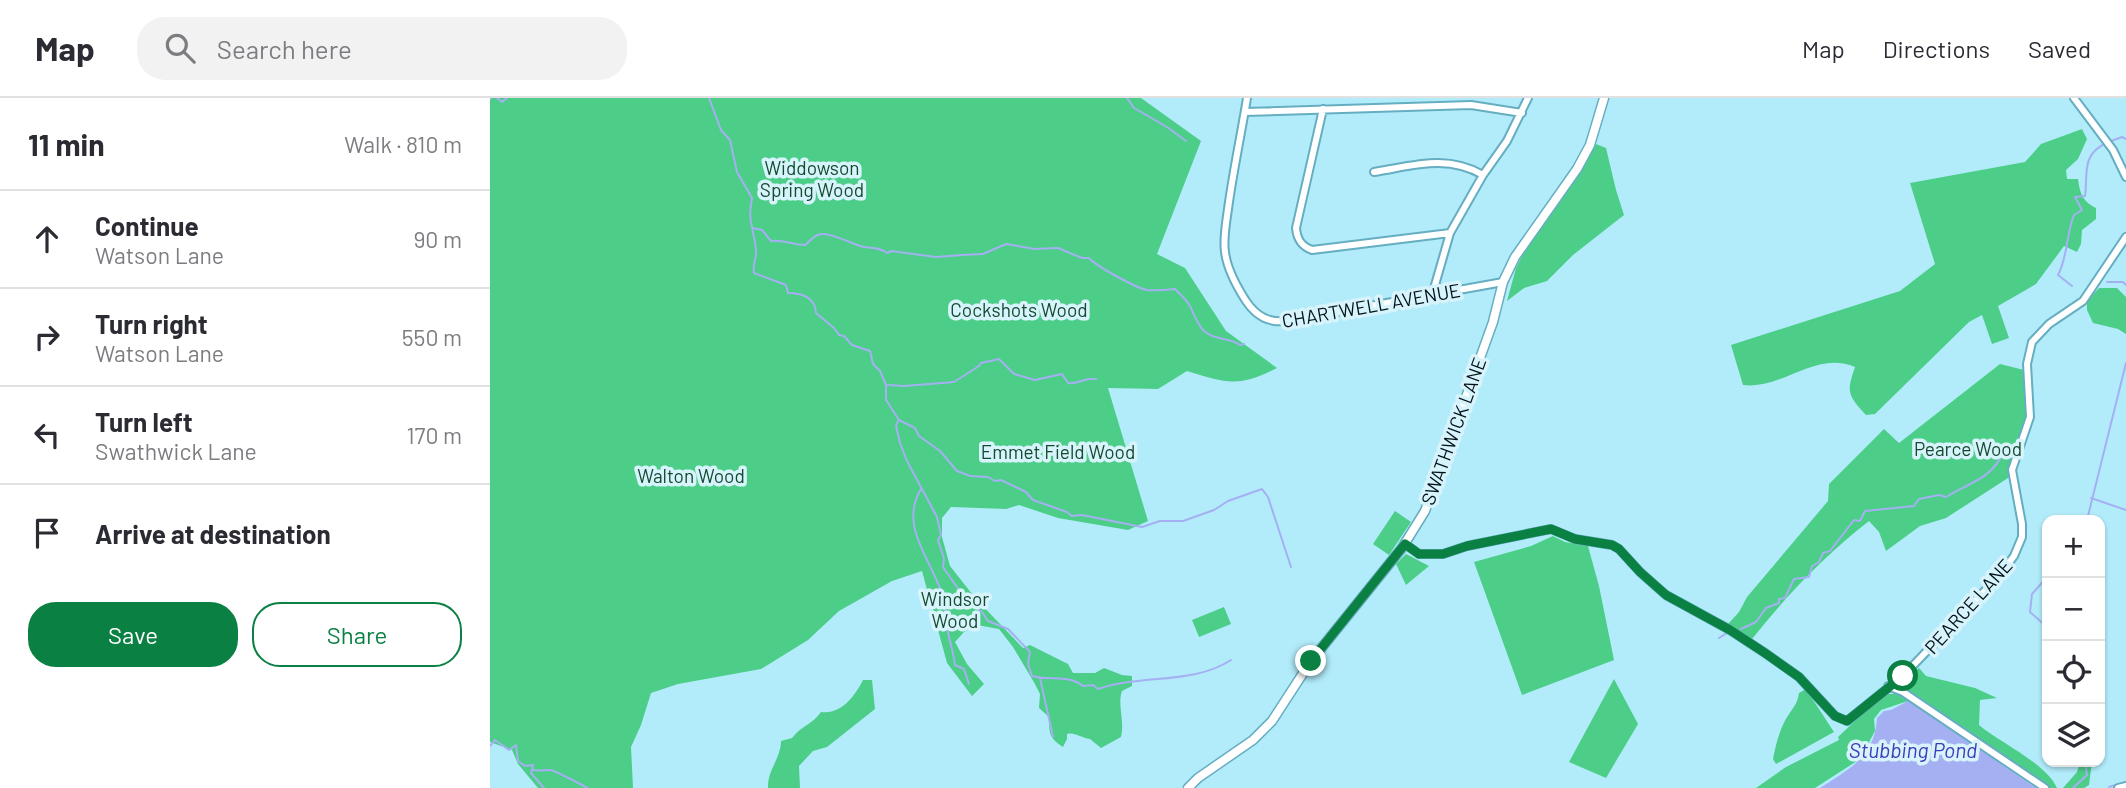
<!DOCTYPE html>
<html lang="en">
<head>
<meta charset="utf-8">
<style>
	body { margin:0; font-family:Barlow,sans-serif; background:#f2f2f3; color:#2b2b33 }
	.controls { position:absolute; right:21px; bottom:21px; display:grid; overflow:hidden; border-radius:14px; box-shadow:0 2px 5px #0004 }
	.controls button { width:63px; height:63px; display:grid; place-items:center; padding:0; border:0; border-bottom:2px solid #e1e1e2; background:#fff; color:#2b2b33; font:35px sans-serif }
	.stop { position:absolute; width:21px; height:21px; margin:-16px; border:5px solid #0b8043; border-radius:50%; background:#fff }
	.stop.end { background:#0b8043; border-color:#fff; box-shadow:0 2px 7px #0008 }
	.list { margin:0; padding:0; list-style:none }
	h2 { display:flex; justify-content:space-between; align-items:center; height:91px; margin:0; padding:0 28px; font-size:30px }
	h2 small { font-size:23px; font-weight:400; color:#7c7c81 }
	.list li { display:grid; grid-template-columns:46px 1fr auto; gap:21px; align-items:center; box-sizing:border-box; height:98px; padding:0 28px; border-top:2px solid #e1e1e2 }
	.list b { display:block; font-size:26px; white-space:nowrap }
	.list p { margin:0; font-size:23px; white-space:nowrap; color:#7c7c81 }
	.list em { font-size:23px; font-style:normal; color:#7c7c81 }
	.actions { display:flex; gap:14px; padding:21px 28px }
	.actions a { flex:1; padding:16px 0; border:2px solid #0b8043; border-radius:28px; text-align:center; font-size:24px; color:#0b8043 }
	.actions .main { background:#0b8043; color:#fff }
	.icon { flex:none; width:38px; height:38px; fill:none; stroke:currentColor; stroke-width:2; stroke-linecap:round; stroke-linejoin:round }
	.map { position:relative; flex:none; width:1636px; height:690px; overflow:hidden }
	header { display:flex; align-items:center; gap:42px; box-sizing:border-box; height:98px; padding:0 35px; background:#fff; border-bottom:2px solid #e1e1e2 }
	header strong { font-size:33px }
	nav { display:flex; gap:38px; margin-inline-start:auto; font-size:24px }
	.search { width:490px; height:63px; background:#f2f2f3; display:flex; align-items:center; gap:18px; box-sizing:border-box; padding:0 24px; border-radius:28px; color:#7c7c81; font-size:26px }
	main { display:flex }
	aside { flex:1; background:#fff }
	.map>svg:first-child { display:block }
</style>
</head>
<body>
<header>
<strong>Map</strong>
<div class="search"><svg class="icon" aria-label="search" viewBox="0 0 24 24"><circle cx="10" cy="10" r="6"/><path d="M15 15l6 6"/></svg>Search here</div>
<nav><a>Map</a><a>Directions</a><a>Saved</a></nav>
</header>
<main>
<aside>
<h2>11 min<small>Walk · 810 m</small></h2>
<ul class="list">
<li><svg class="icon" aria-label="ahead" viewBox="0 0 24 24"><path d="M12 20V5M6 11l6-6 6 6"/></svg><div><b>Continue</b><p>Watson Lane</p></div><em>90 m</em></li>
<li><svg class="icon" aria-label="right" viewBox="0 0 24 24"><path d="M7 20v-9h11M14 6l5 5-5 5"/></svg><div><b>Turn right</b><p>Watson Lane</p></div><em>550 m</em></li>
<li><svg class="icon" aria-label="left" viewBox="0 0 24 24"><path d="M17 20v-9H6M10 6l-5 5 5 5"/></svg><div><b>Turn left</b><p>Swathwick Lane</p></div><em>170 m</em></li>
<li><svg class="icon" aria-label="arrive" viewBox="0 0 24 24"><path d="M6 21V4h12l-3 4 3 4H6"/></svg><div><b>Arrive at destination</b></div></li>
</ul>
<div class="actions"><a class="main">Save</a><a>Share</a></div>
</aside>
<div class="map">
<svg width="1636" height="690" viewBox="0 0 1636 690">
	<rect width="100%" height="100%" fill="#b2ecfb"/>
	<!-- green -->
	<path fill="#4cce88" d="M0,0h651l60,43 -44,113 28,14 41,63 51,37c-39,20 -51,15 -90,3l-29,18 -50,-1 40,133 -20,9 -70,-12 -39,-13 -13,4 -55,-2 -9,11v19l8,29 26,33 47,49 7,-3 38,19 5,9h22l9,-5 18,7 10,1v10l-10,5c-5,14 3,29 -1,46l-20,11 -11,-9c-9,-1 -15,-7 -23,-5v5l-4,8c-14,-9 -14,-14 -14,-30l-10,-9 1,-14 -5,-10 -22,-37 -14,-18 -22,-4 -13,7 -9,10 12,22 17,20 -12,12 -25,-33 -25,-92 -30,10 -53,30 -31,29 -47,29 -83,15 -27,9 -10,32 -10,22 2,41h-95l-20,-24 -6,-14 -22,-8z
		M1592,31l5,10 -9,20 -12,11 1,9h11c2,14 4,22 18,29v11l-14,11 -1,14 -4,8 -13,-6 -28,38 -38,22 11,32 -17,6 -10,-29 -13,7 -94,92 -9,1c-18,-20 -20,-22 -11,-48 -40,-17 -72,23 -112,18l-12,-40 169,-54 35,-27 -25,-81 115,-21 16,-18z
		M1106,46l10,4 10,42 8,25 -51,40 -26,26 -23,7 -17,13 9,-33 8,-16 56,-79z
		M1609,190h18l9,9v37l-8,-5 -25,-6 -6,-13v-9z
		M1510,266l24,6 2,50 -18,58 -62,40 -26,8 -34,25 -7,-19 -10,-11c-44,34 -83,75 -117,118l-24,-15 11,-12 8,-15 81,-96 1,-17 55,-55 15,14z
		M905,413l16,11 -22,33 -16,-11z
		M1063,438l12,6 23,4 11,40 15,74 -92,35 -48,-133 57,-16z
		M916,456l23,12 -23,19 -10,-21z
		M734,509l7,17 -32,13 -7,-17z
		M1429,570l7,8 49,12 22,10 -17,2 -1,25c20,17 68,39 78,63h-8l-142,-96 -2,-14z
		M1124,581l24,45 -32,54 -37,-16z
		M373,582h9l3,29 -48,38 -14,4 -14,15 1,22h-32c-1,-17 13,-30 13,-47l11,-3c10,-13 20,-13 29,-26 20,3 34,-16 42,-32z
		M1316,591l28,43 -58,32 -3,-5c3,-15 7,-32 16,-45 6,-9 8,-10 10,-21z
		M1399,596h8l11,7 -27,9 -7,9 1,12 -15,28 -45,29h-59l30,-21 53,-27 -1,-3 38,-36z
		M1590,664h12l-3,23 -5,3h-21l14,-16z"/>
	<!-- water -->
	<path fill="#a4b0f2" d="M1418,603l2,1 126,86h-216c29,-19 55,-31 57,-70l7,-7 7,-1z"/>
	<g fill="none" stroke-linecap="round" stroke-linejoin="round">
		<!-- stream -->
		<path stroke="#a4b0f2" stroke-width="2" d="M7,0l5,4 5,-4
			M219,0l12,32 9,10 7,32 15,26c-5,25 2,29 4,52 1,8 -4,14 -2,23l32,12 2,8c14,0 27,4 28,20l18,15 5,7 5,1 8,9 18,6 3,13 7,7 6,14v15l13,20 16,8 4,8 21,15 17,20 13,5 18,1 7,4 6,-1 25,12 7,8 34,12 5,4 10,-1 60,12 18,-6h23l31,-11 14,-9 34,-12 6,8 23,70
			M637,0l7,10 33,19 19,14
			M0,1l1,-1
			M1621,43l11,-4 4,2
			M263,130l9,2 9,11c10,-2 23,4 34,4 5,-4 11,-12 18,-11 10,0 28,9 37,12 10,3 19,0 27,7l4,-2 45,6 26,-2 21,-1 23,-10 29,5 23,-1 24,10h7c7,8 47,30 58,32 9,1 19,0 28,-1 5,5 11,10 15,17 4,8 7,18 14,25 11,10 25,6 36,14l4,-1
			M1617,184h16l3,3
			M1582,188l-14,-11c10,-19 8,-40 16,-60l8,-5 -7,-13 10,-1c3,-22 -4,-41 21,-53
			M398,287l16,1 50,-4 25,-16 2,-3 18,-4 15,15 21,6 27,-6 6,9c10,2 17,-6 28,-4
			M408,323l-2,5 4,17 7,18 30,56 4,18 -3,5 6,19 -1,8 25,36 14,9 6,9 20,8 22,23 -2,12 4,12c17,5 37,-2 51,10l10,-1 5,4c42,-15 95,-4 133,-29
			M431,391c-24,40 15,75 23,112 1,5 0,11 1,16 2,16 8,32 10,48l9,4 5,15
			M1601,400l35,12
			M1597,422l39,-157
			M1557,479l-15,17 -2,18 17,15
			M1251,531l15,-7 10,-14 13,-5v-4l6,-1 9,-19 15,-2 3,-11 7,-4 4,-9 7,-2 24,-31 6,1 5,-10 49,-5 5,-7 20,-4 7,2c24,-15 45,-17 58,-46
			M1229,540l8,-5 4,1
			M550,580l13,59
			M0,648l5,-6 14,10 7,-5 2,16 7,5 8,-1 -2,8 13,15
			M43,672c6,1 12,0 18,0 2,0 34,16 36,18
			M1619,689l17,-5
			M1583,690l14,-13 -2,-13"/>
		<defs>
			<path id="minor" d="M757,0c-6,37 -14,74 -19,111 -2,15 -5,29 -3,43 2,17 12,35 21,49 11,16 23,22 41,20l216,-39
				M1584,0l39,52 13,27
				M833,11l-27,119c1,11 5,18 16,22l138,-17
				M755,14l226,-7 51,8
				M884,74c39,-6 72,-18 109,3
				M946,196l-1,-9 15,-52 33,-58 24,-34 21,-43
				M915,446l14,10h24l24,-8 84,-17 24,10 37,6 7,4 21,23 26,23 64,35 35,23 34,24 36,39 12,5 56,-45 96,-100 15,-20 8,-19v-13l-10,-54 18,-53 -3,-53 5,-22 17,-18 34,-23 43,-64
				M1398,588l15,6 142,96
				M1628,690l8,-2"/>
			<path id="tertiary" d="M698,690l10,-10 55,-38 19,-19 39,-60 91,-113 23,-37 68,-189 10,-40 12,-25 62,-88 13,-24 14,-47"/>
		</defs>
		<!-- minor casing -->
		<use href="#minor" stroke="#65aec1" stroke-width="10"/>
		<!-- tertiary casing -->
		<use href="#tertiary" stroke="#65aec1" stroke-width="11"/>
		<!-- minor -->
		<use href="#minor" stroke="#fff" stroke-width="6"/>
		<!-- tertiary -->
		<use href="#tertiary" stroke="#fff" stroke-width="8"/>
	</g>
	<g fill="none" stroke-linecap="round" stroke-linejoin="round">
		<!-- route -->
		<path stroke="#0b8043" stroke-width="9" d="M821,563l94,-117 14,10h24l24,-8 84,-17 24,10 37,6 7,4 21,23 26,23 64,35 35,23 34,24 36,39 12,5 56,-45"/>
	</g>
	<g text-anchor="middle" dominant-baseline="central" stroke-width="7" stroke-linejoin="round" paint-order="stroke">
		<!-- park labels -->
		<g font-size="19" fill="#144b2e" stroke="#d7f3fb">
			<text x="322" y="69">Widdowson<tspan x="322" dy="22">Spring Wood</tspan></text>
			<text x="529" y="211">Cockshots Wood</text>
			<text x="1478" y="350">Pearce Wood</text>
			<text x="568" y="353">Emmet Field Wood</text>
			<text x="201" y="377">Walton Wood</text>
			<text x="465" y="500">Windsor<tspan x="465" dy="22">Wood</tspan></text>
		</g>
		<!-- street labels -->
		<g font-size="19" fill="#001218" stroke="#d7f3fb">
			<text transform="translate(881 207) rotate(-10)">CHARTWELL AVENUE</text>
			<text transform="translate(963 333) rotate(-70)">SWATHWICK LANE</text>
			<text transform="translate(1478 508) rotate(-48)">PEARCE LANE</text>
		</g>
		<!-- water labels -->
		<g font-size="21" font-style="italic" fill="#3f3cb9" stroke="#d7f3fb">
			<text x="1423" y="651">Stubbing Pond</text>
		</g>
	</g>
</svg>
<div class="controls">
<button>+</button>
<button>−</button>
<button><svg class="icon" aria-label="locate" viewBox="0 0 24 24"><circle cx="12" cy="12" r="6"/><path d="M12 2v4M12 18v4M2 12h4M18 12h4"/></svg></button>
<button><svg class="icon" aria-label="layers" viewBox="0 0 24 24"><path d="M12 4l9 5-9 5-9-5zM3 14l9 5 9-5"/></svg></button>
</div>
<div class="stop" style="left:1413px;top:578px"></div>
<div class="stop end" style="left:821px;top:563px"></div>
</div>
</main>
</body>
</html>
